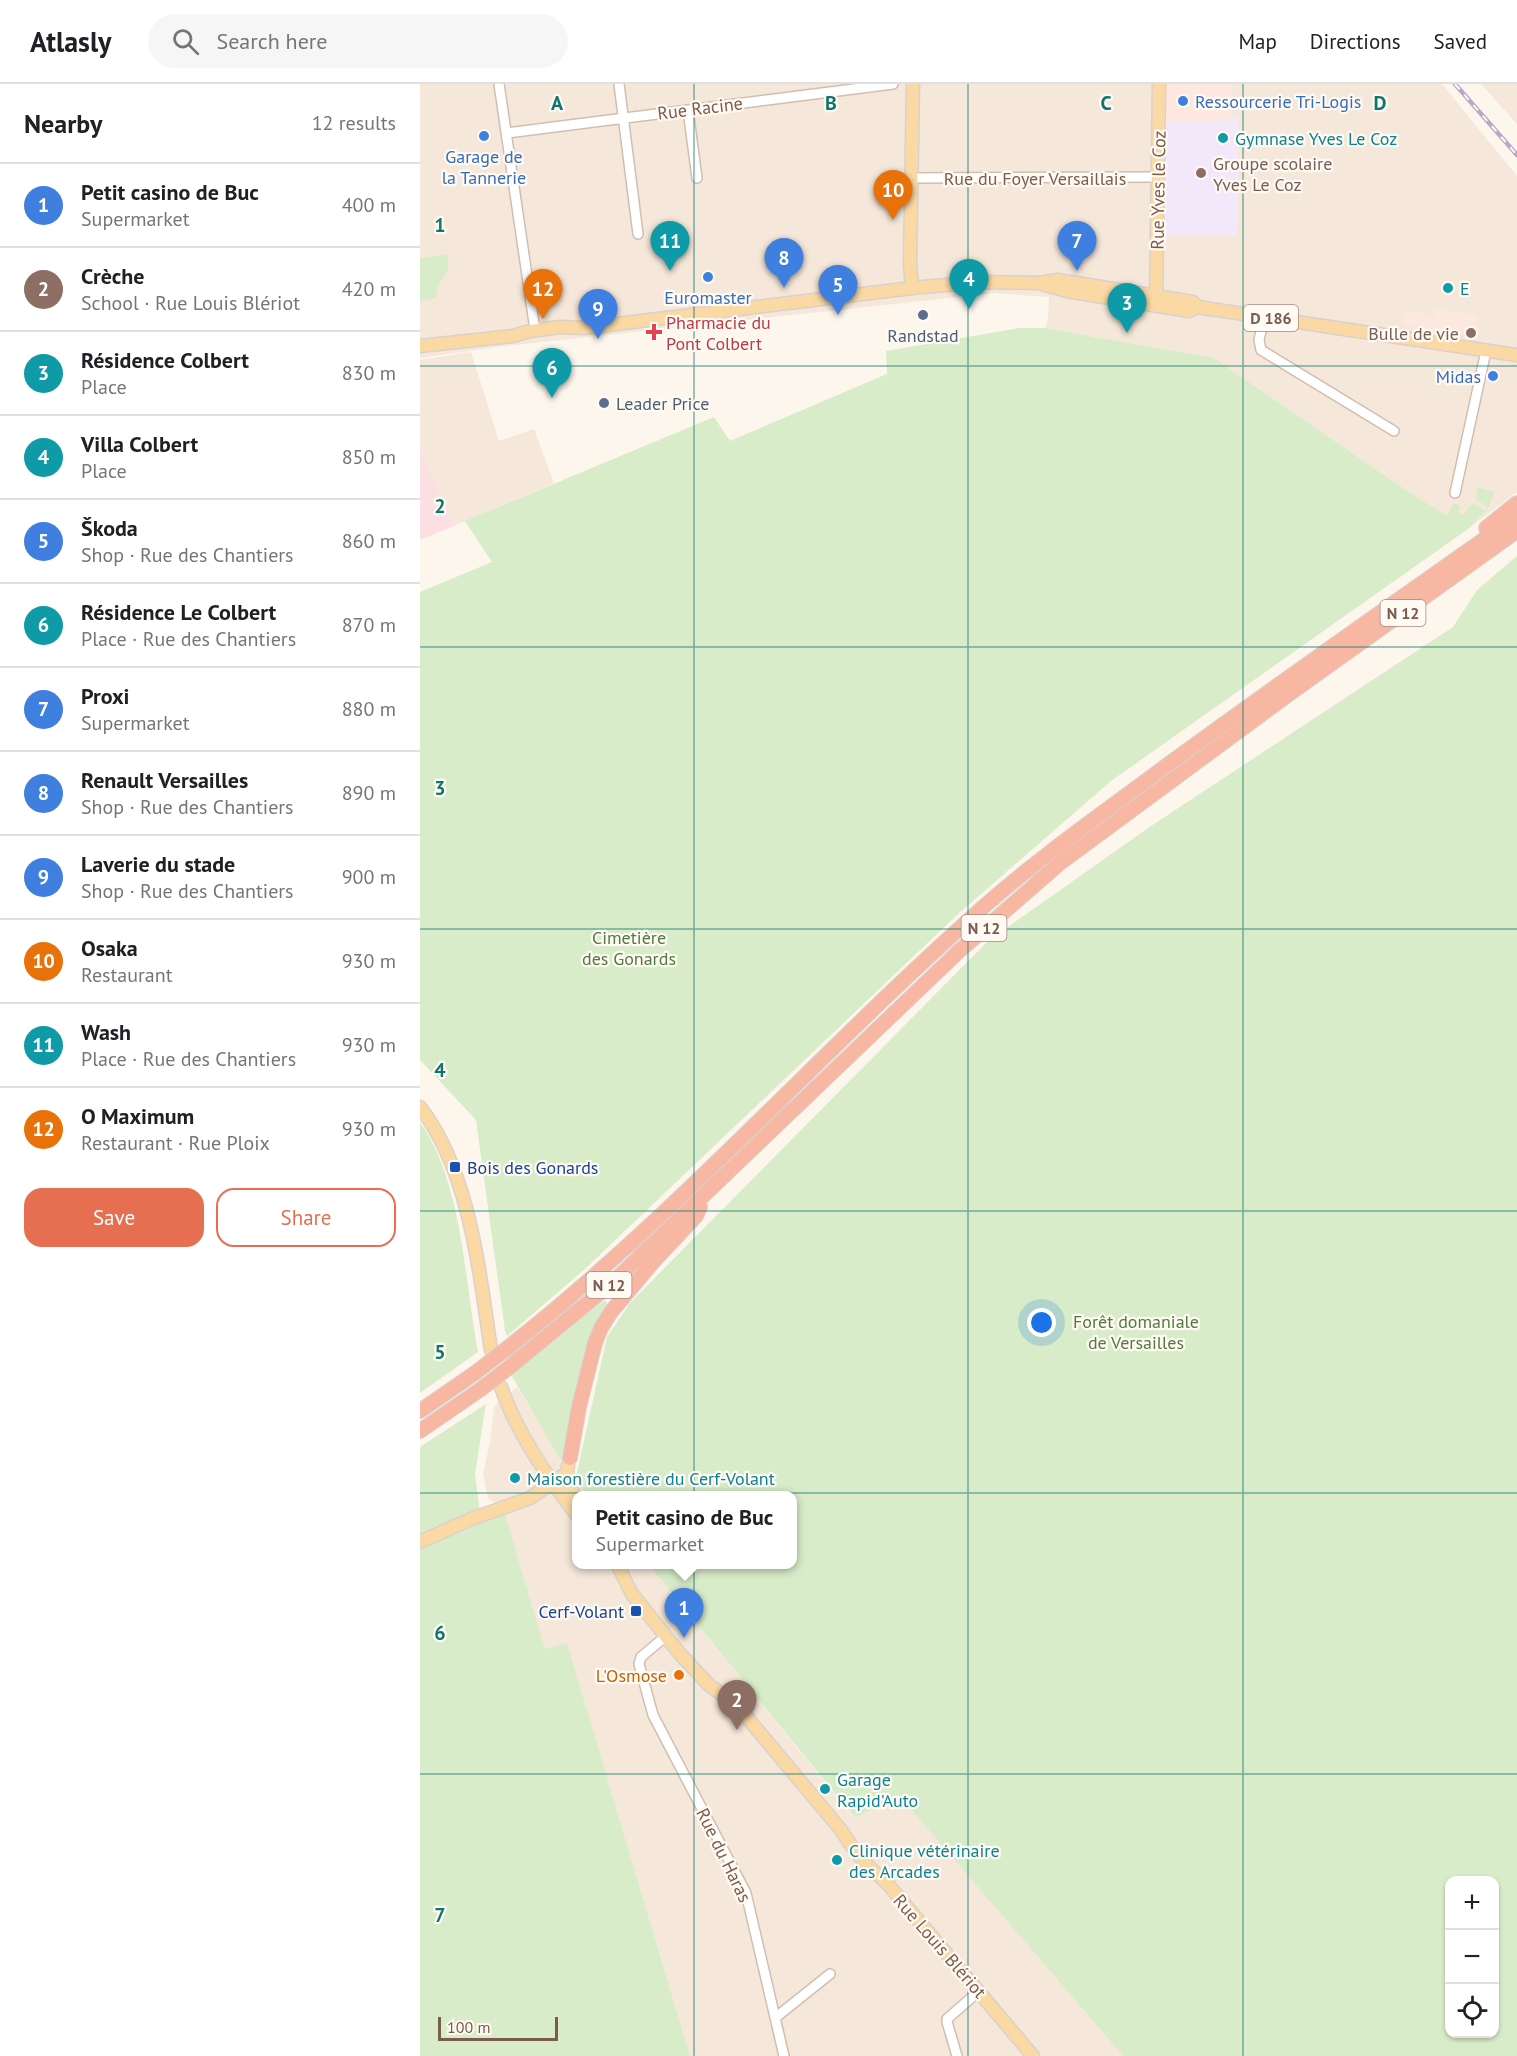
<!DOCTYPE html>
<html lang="en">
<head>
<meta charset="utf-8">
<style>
	body { margin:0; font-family:"PT Sans",sans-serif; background:#f6f6f6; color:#202124 }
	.controls { position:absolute; right:18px; bottom:18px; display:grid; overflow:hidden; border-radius:12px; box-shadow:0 2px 4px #0004 }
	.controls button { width:54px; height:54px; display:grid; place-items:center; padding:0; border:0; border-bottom:2px solid #e0e0e0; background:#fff; color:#202124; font:30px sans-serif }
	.scale { position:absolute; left:18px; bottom:15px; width:120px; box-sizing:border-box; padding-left:6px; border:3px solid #7a5c4d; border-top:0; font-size:16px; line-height:21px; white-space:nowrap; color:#7a5c4d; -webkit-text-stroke:4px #fffaf3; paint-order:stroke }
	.you { position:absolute; left:622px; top:1239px; width:21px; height:21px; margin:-15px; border:4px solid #fff; border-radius:50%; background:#1a73e8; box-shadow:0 0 0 9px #1a73e833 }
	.badge { display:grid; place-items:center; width:39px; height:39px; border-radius:50%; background:#e76f51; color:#fff; font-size:20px; font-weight:700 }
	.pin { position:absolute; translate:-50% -50px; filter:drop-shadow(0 2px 3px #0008) }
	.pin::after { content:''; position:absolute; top:32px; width:21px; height:18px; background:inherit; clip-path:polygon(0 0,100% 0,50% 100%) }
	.popup { position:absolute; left:152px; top:1407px; width:225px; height:78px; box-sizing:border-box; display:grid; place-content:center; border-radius:12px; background:#fff; filter:drop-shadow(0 2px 4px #0005); font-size:20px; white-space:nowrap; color:#757577 }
	.popup b { font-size:22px; color:#202124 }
	.popup::after { content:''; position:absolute; left:50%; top:100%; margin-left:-12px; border:12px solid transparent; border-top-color:#fff }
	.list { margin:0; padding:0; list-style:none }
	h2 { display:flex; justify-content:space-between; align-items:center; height:78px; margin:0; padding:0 24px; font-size:26px }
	h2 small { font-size:20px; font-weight:400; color:#757577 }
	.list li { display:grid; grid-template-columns:39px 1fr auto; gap:18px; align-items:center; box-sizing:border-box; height:84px; padding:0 24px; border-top:2px solid #e0e0e0 }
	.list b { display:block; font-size:22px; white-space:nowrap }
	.list p { margin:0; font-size:20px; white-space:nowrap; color:#757577 }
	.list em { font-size:20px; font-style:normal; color:#757577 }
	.actions { display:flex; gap:12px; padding:18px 24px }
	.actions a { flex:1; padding:14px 0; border:2px solid #e76f51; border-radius:18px; text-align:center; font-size:21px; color:#e76f51 }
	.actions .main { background:#e76f51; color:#fff }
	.icon { flex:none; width:33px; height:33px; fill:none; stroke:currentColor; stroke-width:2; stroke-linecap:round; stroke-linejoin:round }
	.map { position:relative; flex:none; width:1097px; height:1972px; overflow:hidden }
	header { display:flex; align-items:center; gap:36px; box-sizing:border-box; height:84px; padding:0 30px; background:#fff; border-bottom:2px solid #e0e0e0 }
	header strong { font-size:28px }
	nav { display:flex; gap:33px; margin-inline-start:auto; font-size:21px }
	.search { width:420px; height:54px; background:#f6f6f6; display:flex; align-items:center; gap:15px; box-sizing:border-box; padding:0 21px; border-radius:33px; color:#757577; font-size:22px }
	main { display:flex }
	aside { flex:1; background:#fff }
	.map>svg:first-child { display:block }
</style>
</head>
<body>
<header>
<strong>Atlasly</strong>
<div class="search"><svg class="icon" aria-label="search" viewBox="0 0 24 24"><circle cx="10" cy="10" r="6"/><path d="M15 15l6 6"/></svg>Search here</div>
<nav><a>Map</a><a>Directions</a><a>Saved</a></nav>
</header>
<main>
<aside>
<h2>Nearby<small>12 results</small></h2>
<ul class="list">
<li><span class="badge" style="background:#3f7fe0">1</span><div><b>Petit casino de Buc</b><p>Supermarket</p></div><em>400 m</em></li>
<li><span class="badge" style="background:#8d6e63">2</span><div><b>Crèche</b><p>School · Rue Louis Blériot</p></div><em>420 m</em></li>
<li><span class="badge" style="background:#0f9aa8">3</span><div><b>Résidence Colbert</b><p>Place</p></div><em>830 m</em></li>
<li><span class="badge" style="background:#0f9aa8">4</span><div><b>Villa Colbert</b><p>Place</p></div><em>850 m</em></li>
<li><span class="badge" style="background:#3f7fe0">5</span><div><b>Škoda</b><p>Shop · Rue des Chantiers</p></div><em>860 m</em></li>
<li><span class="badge" style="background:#0f9aa8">6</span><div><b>Résidence Le Colbert</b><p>Place · Rue des Chantiers</p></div><em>870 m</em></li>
<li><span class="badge" style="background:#3f7fe0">7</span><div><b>Proxi</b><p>Supermarket</p></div><em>880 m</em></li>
<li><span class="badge" style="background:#3f7fe0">8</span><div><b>Renault Versailles</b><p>Shop · Rue des Chantiers</p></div><em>890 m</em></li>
<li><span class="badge" style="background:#3f7fe0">9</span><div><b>Laverie du stade</b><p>Shop · Rue des Chantiers</p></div><em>900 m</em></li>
<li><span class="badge" style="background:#e8710a">10</span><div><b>Osaka</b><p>Restaurant</p></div><em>930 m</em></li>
<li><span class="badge" style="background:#0f9aa8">11</span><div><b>Wash</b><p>Place · Rue des Chantiers</p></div><em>930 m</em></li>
<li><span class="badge" style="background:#e8710a">12</span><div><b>O Maximum</b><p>Restaurant · Rue Ploix</p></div><em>930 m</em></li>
</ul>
<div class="actions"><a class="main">Save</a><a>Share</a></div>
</aside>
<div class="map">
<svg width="1097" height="1972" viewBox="0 0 1097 1972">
	<rect width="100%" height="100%" fill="#fdf6ec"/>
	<!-- residential -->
	<path fill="#f5e8da" d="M0,0h745l-1,152 73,-1 1,-117 -6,1v-35h210l75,92v316l-49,37 -59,-37 -195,-134 -169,-30 3,-9 1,-22 -53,-4 -491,53 -85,12z
		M1061,0h36v40z
		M51,268l28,89 35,-12 20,54 -100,43 -34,-75v-91z
		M97,1303l58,94 13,14 -12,1v68l73,1 205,253 45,-24 224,262h-433l-123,-412 -22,5 -40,-132 3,-6 -20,-13 -5,-24 7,-33 4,-35z"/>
	<!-- commercial -->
	<path fill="#fde8e0" d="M745,0h67v35l-13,2h-54z
		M1016,225l41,7 -1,21 -74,-12 3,-15 30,6z"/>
	<!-- education -->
	<path fill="#f3e8fa" d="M818,33l-1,119h-73l1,-115h54z"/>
	<!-- medical -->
	<path fill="#fbdfe3" d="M0,367l34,75 -34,14z"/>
	<!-- green -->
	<path fill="#d8ecc9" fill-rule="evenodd" d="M28,170v17l-9,13 -3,14 -16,3v-43z
		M599,244h26l169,30 195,134 40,25 -2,-2 7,-12 7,4 -3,5 5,3 10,-12 12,8 2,-5 -12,-7 3,-12 16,5 -6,17 -20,20 -357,252 -153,133 -372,354 -79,68 -2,-5 -29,-211 -56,-60v-468l72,-30 -27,-41 249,-104 16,24 157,-67 -1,-23z
		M1097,472v1500h-394l-224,-261 -44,23 -206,-253 143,-1v-68l-204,-1 -13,-14 32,-144 23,-34 358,-362 163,-115 302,-199 24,-37zM1030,1796h44v154h-44z
		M0,1038c43,62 44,157 58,230l-58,41z
		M185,1216l3,5 -12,17 -35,139 -51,-88z
		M66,1320l-11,70 5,38 -60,27v-92z
		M88,1427l-2,7 39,131 22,-6 123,413h-270v-507l58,-28z"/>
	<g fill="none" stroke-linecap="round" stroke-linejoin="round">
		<defs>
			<path id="minor" d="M79,0l36,246
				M199,0l19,150
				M268,26l9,68
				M87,49l386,-49
				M492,94l246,-1
				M844,233l-5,23 2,10 133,81
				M1035,409l31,-142
				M246,1552l-25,21 -2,7 14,51 93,178 38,163
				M355,1934l55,-44
				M537,1972l-10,-34v-3l32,-28"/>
			<path id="major" d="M622,200l25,7 122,20 8,-4 320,48
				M492,204l-2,-24 3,-180
				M736,218l3,-218
				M0,262l93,-10 17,-5 30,-4 23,1 329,-40 67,-6 60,1 19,-3 135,22 4,5
				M0,1023c50,65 59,163 71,243
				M81,1303c16,46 45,88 75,127
				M148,1382l-1,7 9,30
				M0,1458l51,-23 59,-21 37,-25
				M197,1480l15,30 48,60 30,32 24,16 107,128c12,20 27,38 45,52l147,174"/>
			<path id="highway" d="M1066,444l31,-25
				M81,1269c175,-136 321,-304 487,-450 56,-49 118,-92 178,-137 116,-85 234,-167 351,-250
				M87,1285l105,-86 346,-331 102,-89 229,-169 228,-163
				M0,1327l55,-38
				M0,1347l61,-42
				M150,1374l9,-51 16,-64 6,-15 10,-16 42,-50 43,-46 4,-9"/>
		</defs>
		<!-- minor casing -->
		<use href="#minor" stroke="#d1beb0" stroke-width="12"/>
		<!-- major casing -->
		<use href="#major" stroke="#dad1cd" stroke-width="15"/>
		<!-- highway casing -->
		<use href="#highway" stroke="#dad1cd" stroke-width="16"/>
		<!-- minor -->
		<use href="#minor" stroke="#fff" stroke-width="9"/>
		<!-- major -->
		<use href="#major" stroke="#fbd9a5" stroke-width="12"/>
		<!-- highway -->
		<use href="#highway" stroke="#f7b7a3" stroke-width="14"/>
		<defs>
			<path id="rail" d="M1035,0l62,71"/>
		</defs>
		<!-- rail casing -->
		<use href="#rail" stroke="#b9a8c9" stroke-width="4.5"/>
		<!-- rail -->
		<use href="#rail" stroke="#fffaf3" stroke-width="2" stroke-dasharray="7" stroke-linecap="butt"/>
		<defs>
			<path id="highway-bridge" d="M55,1289l26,-20
				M61,1305l26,-20"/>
		</defs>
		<!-- highway-bridge casing -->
		<use href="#highway-bridge" stroke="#dad1cd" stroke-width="16" stroke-linecap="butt"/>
		<!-- highway-bridge -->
		<use href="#highway-bridge" stroke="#f7b7a3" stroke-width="14"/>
	</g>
	<!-- grid -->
	<path fill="none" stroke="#0f766e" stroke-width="1.5" stroke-opacity="0.55" d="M274,0v1972M548,0v1972M823,0v1972M0,282h1097M0,563h1097M0,845h1097M0,1127h1097M0,1409h1097M0,1690h1097"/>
	<!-- markers -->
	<g fill="#3f7fe0" stroke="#fffaf3" stroke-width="2">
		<circle cx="763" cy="17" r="6"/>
		<circle cx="64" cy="52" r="6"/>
		<circle cx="288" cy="193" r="6"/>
		<circle cx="1073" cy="292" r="6"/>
	</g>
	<g fill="#0f9aa8" stroke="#fffaf3" stroke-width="2">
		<circle cx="803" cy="54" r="6"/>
		<circle cx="1028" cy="204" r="6"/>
		<circle cx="95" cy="1394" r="6"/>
		<circle cx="405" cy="1705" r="6"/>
		<circle cx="417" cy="1776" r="6"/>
	</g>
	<g fill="#8d6e63" stroke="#fffaf3" stroke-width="2">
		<circle cx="781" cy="89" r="6"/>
		<circle cx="1051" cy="249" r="6"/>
	</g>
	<g fill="#5c6f8a" stroke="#fffaf3" stroke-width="2">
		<circle cx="503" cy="231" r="6"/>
		<circle cx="184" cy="319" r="6"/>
	</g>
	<path fill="#e0444e" stroke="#fffaf3" stroke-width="2" d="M231 239h6v6h6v6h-6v6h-6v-6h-6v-6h6z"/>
	<g fill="#1a4fb4" stroke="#fffaf3" stroke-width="2">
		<rect x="29" y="1077" width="12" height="12" rx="3"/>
		<rect x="210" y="1521" width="12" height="12" rx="3"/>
	</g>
	<circle fill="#e8710a" stroke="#fffaf3" stroke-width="2" cx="259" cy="1591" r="6"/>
	<g text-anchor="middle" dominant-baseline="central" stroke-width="4.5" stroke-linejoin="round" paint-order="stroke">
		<!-- shield labels -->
		<g fill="#fffaf3" stroke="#a28b7f" stroke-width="1.5">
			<rect x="824" y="221" width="54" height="26" rx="4.5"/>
			<rect x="960.5" y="516" width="45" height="26" rx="4.5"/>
			<rect x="541.5" y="831" width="45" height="26" rx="4.5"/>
			<rect x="166.5" y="1188" width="45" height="26" rx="4.5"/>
		</g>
		<g font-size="16" font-weight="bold" fill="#7a5c4d">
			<text x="851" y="234">D 186</text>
			<text x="983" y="529">N 12</text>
			<text x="564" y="844">N 12</text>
			<text x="189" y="1201">N 12</text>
		</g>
		<!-- shop labels -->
		<g font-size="18" fill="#366cbe" stroke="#fffaf3">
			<text x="775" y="17" text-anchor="start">Ressourcerie Tri-Logis</text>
			<text x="64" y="72">Garage de<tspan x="64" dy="21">la Tannerie</tspan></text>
			<text x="288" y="213">Euromaster</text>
			<text x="1061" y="292" text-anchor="end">Midas</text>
		</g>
		<!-- street labels -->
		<g font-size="18" fill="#7a5c4d" stroke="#fffaf3">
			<text transform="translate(280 24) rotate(-7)">Rue Racine</text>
			<text x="615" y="94">Rue du Foyer Versaillais</text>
			<text transform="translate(738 106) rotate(-89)">Rue Yves le Coz</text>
			<text transform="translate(304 1771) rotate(64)">Rue du Haras</text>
			<text transform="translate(520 1862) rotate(49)">Rue Louis Blériot</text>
		</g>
		<!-- culture labels -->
		<g font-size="18" fill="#0d838f" stroke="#fffaf3" text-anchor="start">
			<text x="815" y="54">Gymnase Yves Le Coz</text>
			<text x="1040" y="204">E</text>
			<text x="107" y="1394">Maison forestière du Cerf-Volant</text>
			<text x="417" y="1695">Garage<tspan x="417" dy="21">Rapid'Auto</tspan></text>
			<text x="429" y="1766">Clinique vétérinaire<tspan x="429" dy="21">des Arcades</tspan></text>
		</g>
		<!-- education labels -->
		<g font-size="18" fill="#785e54" stroke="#fffaf3" text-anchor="start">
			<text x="793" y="79">Groupe scolaire<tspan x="793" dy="21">Yves Le Coz</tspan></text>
			<text x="1039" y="249" text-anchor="end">Bulle de vie</text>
		</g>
		<!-- health labels -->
		<g font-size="18" fill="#be3a42" stroke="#fffaf3" text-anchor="start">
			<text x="246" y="238">Pharmacie du<tspan x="246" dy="21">Pont Colbert</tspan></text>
		</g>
		<!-- service labels -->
		<g font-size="18" fill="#4e5e75" stroke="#fffaf3">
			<text x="503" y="251">Randstad</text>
			<text x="196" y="319" text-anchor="start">Leader Price</text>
		</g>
		<!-- park labels -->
		<g font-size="18" fill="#537a41" stroke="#fffaf3">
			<text x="209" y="853">Cimetière<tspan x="209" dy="21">des Gonards</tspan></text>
			<text x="716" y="1237">Forêt domaniale<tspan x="716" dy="21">de Versailles</tspan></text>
		</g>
		<!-- transit labels -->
		<g font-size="18" fill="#164399" stroke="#fffaf3" text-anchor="start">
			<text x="47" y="1083">Bois des Gonards</text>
			<text x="204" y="1527" text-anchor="end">Cerf-Volant</text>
		</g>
		<!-- food labels -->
		<g font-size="18" fill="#c56008" stroke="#fffaf3" text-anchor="end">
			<text x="247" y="1591">L'Osmose</text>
		</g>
	</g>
	<g font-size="20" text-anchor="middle" font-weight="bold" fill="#0f766e" stroke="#fffaf3" stroke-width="4.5" stroke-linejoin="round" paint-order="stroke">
		<text x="137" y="26">A</text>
		<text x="411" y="26">B</text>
		<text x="686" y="26">C</text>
		<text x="960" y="26">D</text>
		<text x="20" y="148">1</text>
		<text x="20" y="429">2</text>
		<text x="20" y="711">3</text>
		<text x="20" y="993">4</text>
		<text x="20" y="1275">5</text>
		<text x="20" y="1556">6</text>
		<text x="20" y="1838">7</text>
	</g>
</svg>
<div class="controls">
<button>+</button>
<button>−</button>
<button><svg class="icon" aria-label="locate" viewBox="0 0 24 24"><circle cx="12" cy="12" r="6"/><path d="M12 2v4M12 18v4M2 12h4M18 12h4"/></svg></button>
</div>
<div class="scale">100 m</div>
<div class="you"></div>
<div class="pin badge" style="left:264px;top:1554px;background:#3f7fe0">1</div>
<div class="popup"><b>Petit casino de Buc</b>Supermarket</div>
<div class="pin badge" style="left:317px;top:1646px;background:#8d6e63">2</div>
<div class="pin badge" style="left:707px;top:249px;background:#0f9aa8">3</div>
<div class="pin badge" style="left:549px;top:225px;background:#0f9aa8">4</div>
<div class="pin badge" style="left:418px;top:231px;background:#3f7fe0">5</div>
<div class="pin badge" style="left:132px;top:314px;background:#0f9aa8">6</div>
<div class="pin badge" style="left:657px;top:187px;background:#3f7fe0">7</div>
<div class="pin badge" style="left:364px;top:204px;background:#3f7fe0">8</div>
<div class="pin badge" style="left:178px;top:255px;background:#3f7fe0">9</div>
<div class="pin badge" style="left:473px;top:136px;background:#e8710a">10</div>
<div class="pin badge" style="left:250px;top:187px;background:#0f9aa8">11</div>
<div class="pin badge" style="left:123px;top:235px;background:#e8710a">12</div>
</div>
</main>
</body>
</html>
